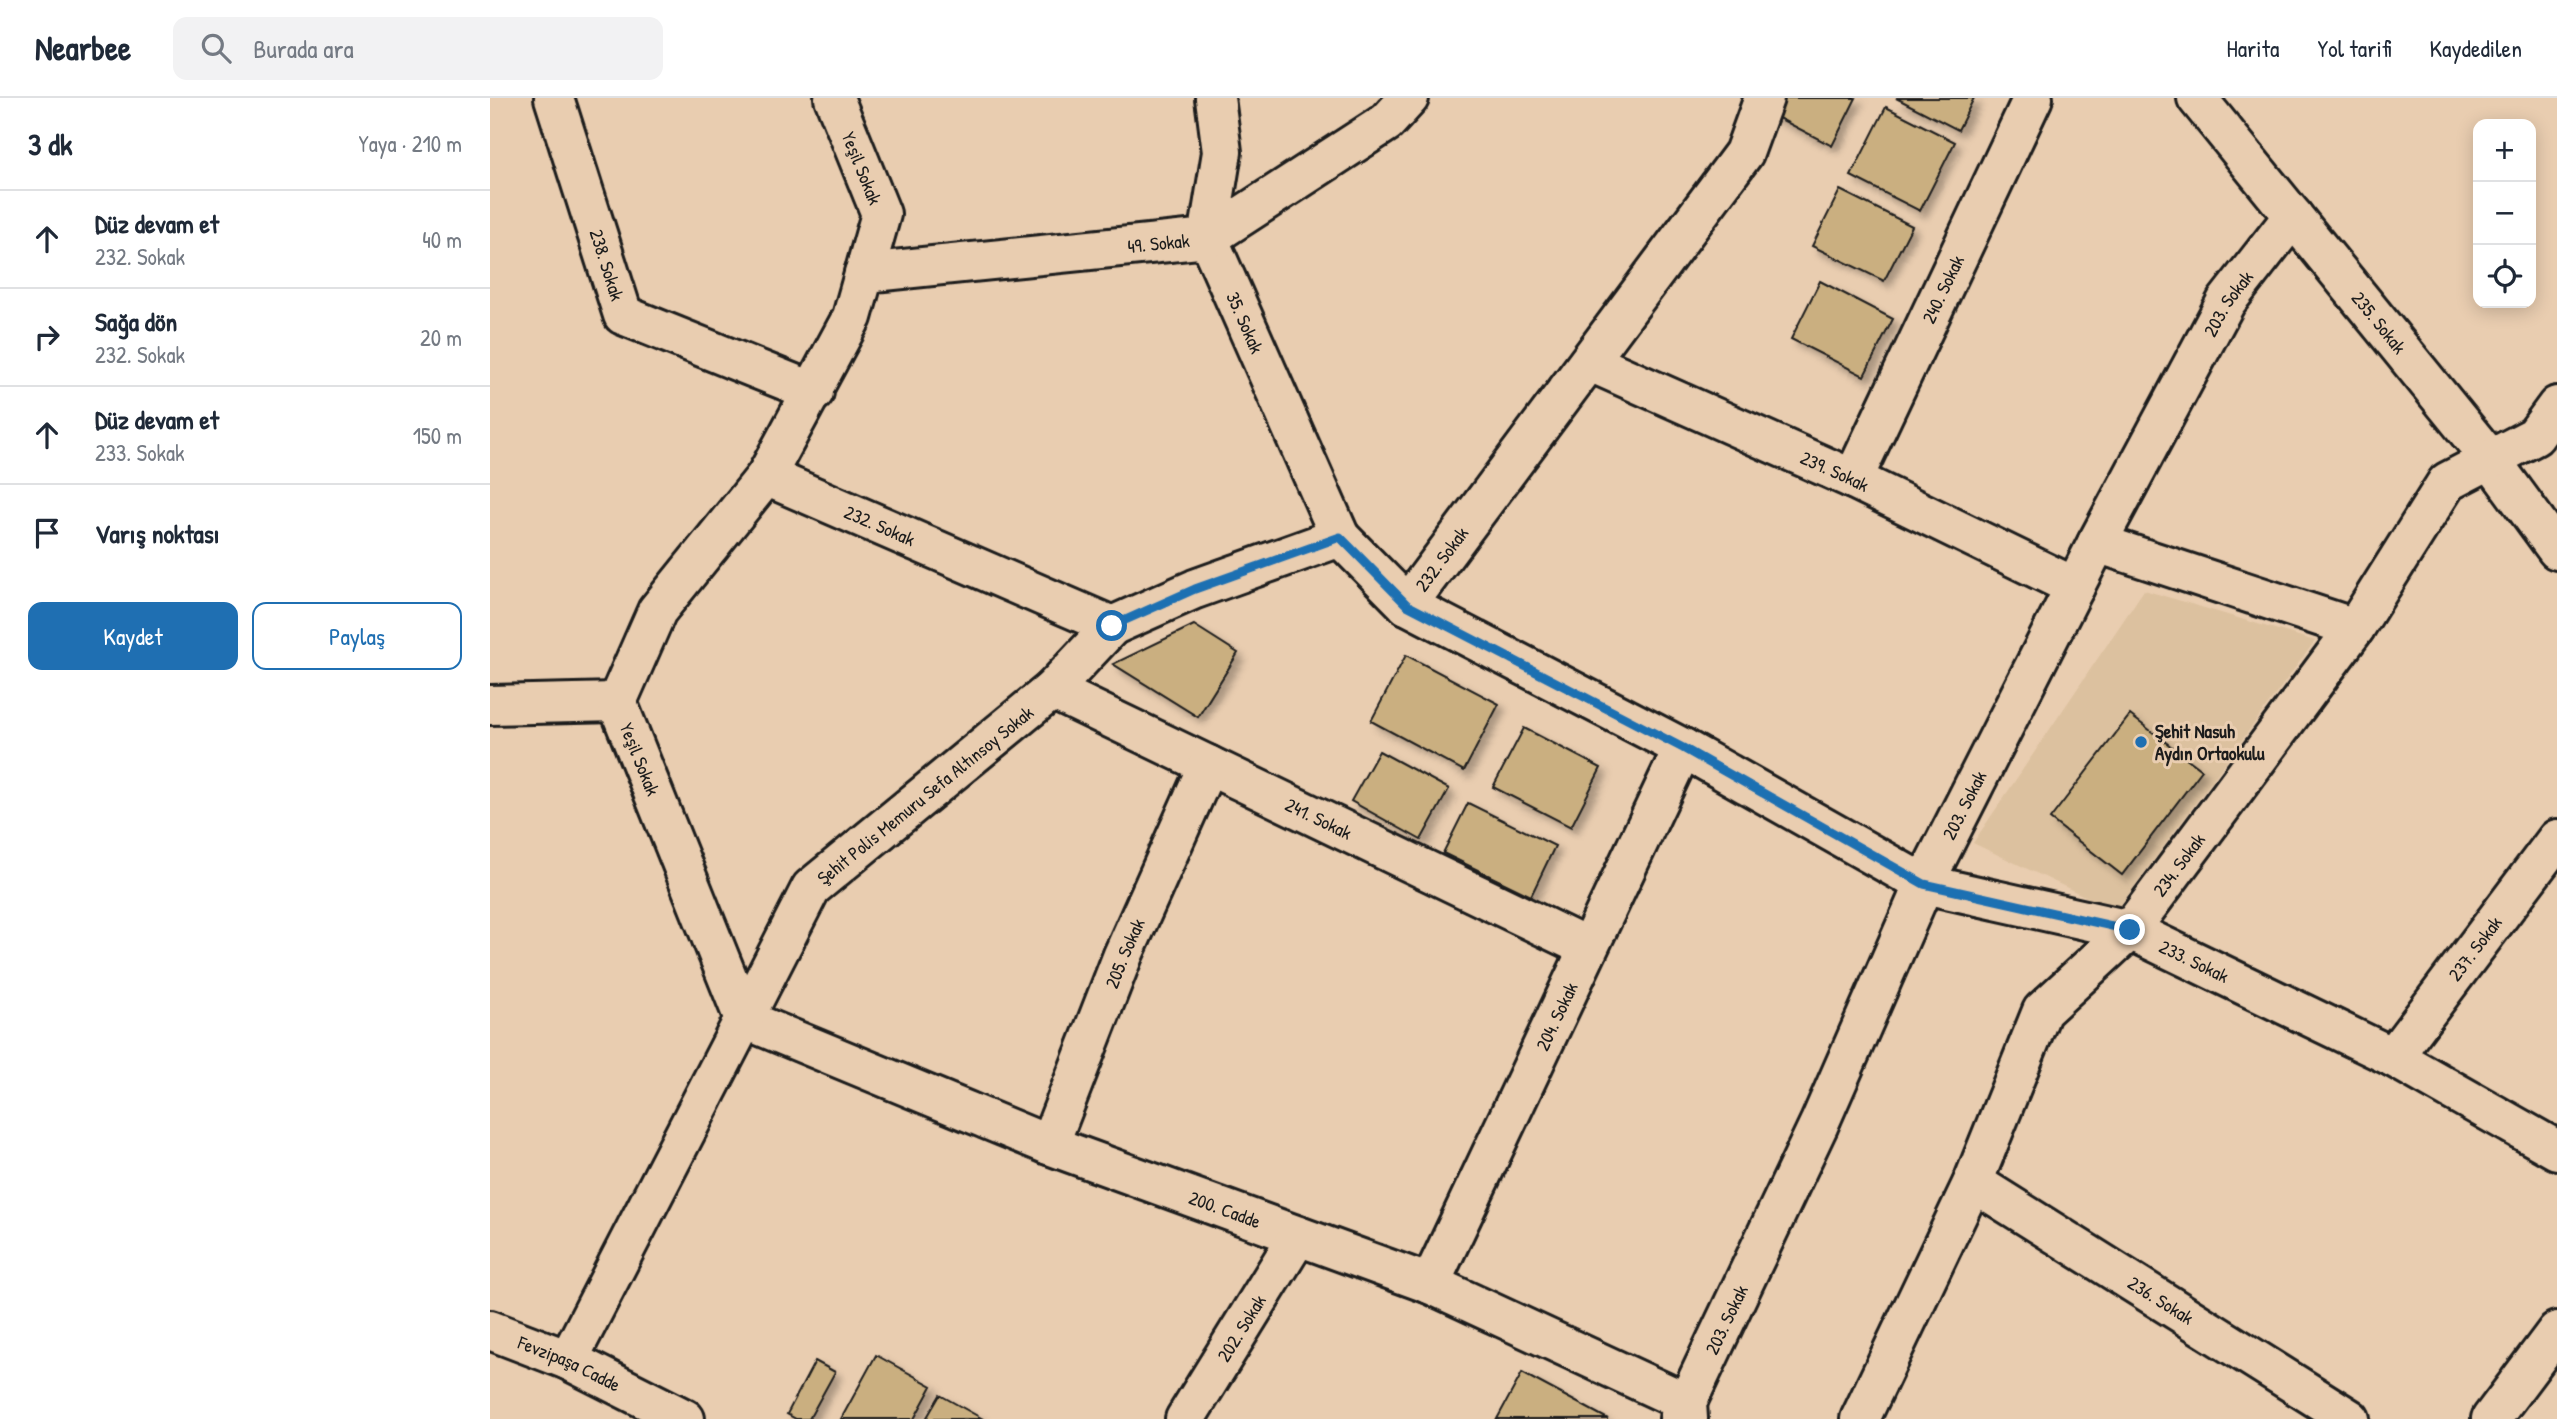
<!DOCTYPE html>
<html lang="tr">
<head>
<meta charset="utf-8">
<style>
	body { margin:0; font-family:"Patrick Hand",sans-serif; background:#f2f2f3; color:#1f2937 }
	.controls { position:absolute; right:21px; top:21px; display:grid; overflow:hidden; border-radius:14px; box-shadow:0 4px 18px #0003 }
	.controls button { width:63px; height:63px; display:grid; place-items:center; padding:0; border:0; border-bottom:2px solid #e0e1e3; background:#fff; color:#1f2937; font:35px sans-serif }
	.stop { position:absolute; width:21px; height:21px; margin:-16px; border:5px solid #1f6fb2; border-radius:50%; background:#fff }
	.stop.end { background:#1f6fb2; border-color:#fff; box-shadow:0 2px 7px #0008 }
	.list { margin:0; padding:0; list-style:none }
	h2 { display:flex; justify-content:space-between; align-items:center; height:91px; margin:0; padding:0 28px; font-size:30px }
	h2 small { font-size:23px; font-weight:400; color:#747a83 }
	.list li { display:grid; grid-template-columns:46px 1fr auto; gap:21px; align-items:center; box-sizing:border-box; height:98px; padding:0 28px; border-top:2px solid #e0e1e3 }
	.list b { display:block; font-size:26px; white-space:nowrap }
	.list p { margin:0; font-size:23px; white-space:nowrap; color:#747a83 }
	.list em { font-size:23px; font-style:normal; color:#747a83 }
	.actions { display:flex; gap:14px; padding:21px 28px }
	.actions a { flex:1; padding:16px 0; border:2px solid #1f6fb2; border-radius:14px; text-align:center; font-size:24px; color:#1f6fb2 }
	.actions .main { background:#1f6fb2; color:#fff }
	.icon { flex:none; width:38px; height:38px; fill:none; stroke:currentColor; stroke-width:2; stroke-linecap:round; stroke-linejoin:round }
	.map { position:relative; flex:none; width:2067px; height:1321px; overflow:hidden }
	header { display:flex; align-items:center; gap:42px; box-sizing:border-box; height:98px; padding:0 35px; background:#fff; border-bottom:2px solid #e0e1e3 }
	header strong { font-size:33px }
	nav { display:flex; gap:38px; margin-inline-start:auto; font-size:24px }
	.search { width:490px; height:63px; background:#f2f2f3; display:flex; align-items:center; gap:18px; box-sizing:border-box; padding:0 24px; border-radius:14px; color:#747a83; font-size:26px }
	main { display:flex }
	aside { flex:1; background:#fff }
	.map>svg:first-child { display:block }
</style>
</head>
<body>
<header>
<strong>Nearbee</strong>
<div class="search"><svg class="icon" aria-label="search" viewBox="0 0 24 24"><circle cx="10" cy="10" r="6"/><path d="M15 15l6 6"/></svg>Burada ara</div>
<nav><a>Harita</a><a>Yol tarifi</a><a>Kaydedilen</a></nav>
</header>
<main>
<aside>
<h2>3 dk<small>Yaya · 210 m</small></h2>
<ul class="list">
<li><svg class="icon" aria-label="ahead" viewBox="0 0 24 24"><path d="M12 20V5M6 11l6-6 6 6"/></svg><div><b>Düz devam et</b><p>232. Sokak</p></div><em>40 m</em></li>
<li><svg class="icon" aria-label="right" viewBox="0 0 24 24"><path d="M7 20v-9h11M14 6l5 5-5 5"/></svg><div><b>Sağa dön</b><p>232. Sokak</p></div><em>20 m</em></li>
<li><svg class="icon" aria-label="ahead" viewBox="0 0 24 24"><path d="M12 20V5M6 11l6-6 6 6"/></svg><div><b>Düz devam et</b><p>233. Sokak</p></div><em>150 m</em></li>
<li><svg class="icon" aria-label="arrive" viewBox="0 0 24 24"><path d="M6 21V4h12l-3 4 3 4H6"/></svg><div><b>Varış noktası</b></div></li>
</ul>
<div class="actions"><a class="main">Kaydet</a><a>Paylaş</a></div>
</aside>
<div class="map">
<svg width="2067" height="1321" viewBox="0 0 2067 1321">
	<defs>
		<filter id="shadow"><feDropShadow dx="6" dy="6" stdDeviation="3.5" flood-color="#0004"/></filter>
	</defs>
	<rect width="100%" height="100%" fill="#e9cdb0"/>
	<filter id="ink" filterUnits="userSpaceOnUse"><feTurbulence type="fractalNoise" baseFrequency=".0143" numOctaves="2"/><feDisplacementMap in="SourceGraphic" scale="14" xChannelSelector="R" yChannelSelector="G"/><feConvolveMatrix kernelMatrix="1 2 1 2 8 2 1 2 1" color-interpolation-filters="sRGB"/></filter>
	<g filter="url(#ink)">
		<!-- built -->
		<path fill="#dcc19f" d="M1654,492l171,51 -199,270 -143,-68z"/>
		<!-- building -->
		<path fill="#caaf80" stroke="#1c1c1c" stroke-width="2" filter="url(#shadow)" d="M1279,0h87l-24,48 -69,-36z
			M1406,0h78l-16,32z
			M1396,9l69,35 -35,69 -69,-35z
			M1350,92l72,36 -28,55 -72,-35z
			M1330,183l73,38 -29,57 -73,-37z
			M704,527l44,28 -40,64 -85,-53z
			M916,557l93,49 -35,67 -93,-50z
			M1640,617l72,55 -80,105 -72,-56z
			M1034,630l77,40 -30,59 -78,-40z
			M889,653l70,38 -28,51 -70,-39z
			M978,705l87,43 -24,50 -88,-43z
			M386,1257l56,31 -18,33h-73z
			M325,1263l20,11 -26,47h-13l-9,-5z
			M1032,1275l86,46h-111z
			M450,1297l43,24h-57z"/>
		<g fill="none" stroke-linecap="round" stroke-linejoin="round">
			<defs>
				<g id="minor">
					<path id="s1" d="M64,0l69,217 191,77"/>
					<path id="s2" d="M725,0l7,54 -14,86 132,299"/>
					<path id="s3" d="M1707,0l294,362 66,90"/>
					<path id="s4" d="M374,175l344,-35 179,-116 22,-24"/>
					<path id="s5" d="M1100,264l263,117 222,108"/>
					<path id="s6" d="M276,378l346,150 83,-37 145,-52 67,68 337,-452 20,-55"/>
					<path id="s7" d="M1363,381l180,-381"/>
					<path d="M1607,445l258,85"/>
					<path id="s8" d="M917,507l276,143 241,136 206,46 263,127 164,93"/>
					<path id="s9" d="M622,528l-60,64 -241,198 -67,131 305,126 381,139 257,119 1,16"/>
					<path id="s10" d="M562,592l534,257"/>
					<path d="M0,607l127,-3"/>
					<path id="s11" d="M1903,959l164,-218"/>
					<path id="s12" d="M559,1047l74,-190 85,-190"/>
					<path id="s13" d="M1483,1084l377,237"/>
					<path id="s14" d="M940,1186l253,-536"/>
					<path id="s15" d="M0,1232l78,30 117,59"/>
					<path d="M78,1262l176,-341 -127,-317 40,-91 109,-135 86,-159 29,-103 -47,-116"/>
					<path id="s16" d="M695,1321l113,-183"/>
					<path id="s17" d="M1189,1321l140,-295 105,-240 173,-341 129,-241 67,-86"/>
					<path id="s18" d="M1370,1321l113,-237 69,-171 88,-81 225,-302 92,-146 88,-46 22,-30"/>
					<path d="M2001,1321l66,-88"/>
				</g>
			</defs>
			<!-- minor casing -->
			<use href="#minor" stroke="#1c1c1c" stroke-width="44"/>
			<!-- minor -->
			<use href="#minor" stroke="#e9cdb0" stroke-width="38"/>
		</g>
	</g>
	<g fill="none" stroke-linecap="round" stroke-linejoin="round" filter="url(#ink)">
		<!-- route -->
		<path stroke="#1f6fb2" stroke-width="9" d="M622,528l83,-37 145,-52 67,68 276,143 241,136 206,46"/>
	</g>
	<!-- markers -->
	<circle fill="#1f6fb2" stroke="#e9cdb0" stroke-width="2.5" cx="1651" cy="644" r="7"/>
	<g text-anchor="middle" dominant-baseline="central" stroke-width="6" stroke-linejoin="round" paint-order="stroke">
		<!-- street labels -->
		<g font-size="19" fill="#1c1c1c" stroke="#e9cdb0">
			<text transform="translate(372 70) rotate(68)">Yeşil Sokak</text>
			<text stroke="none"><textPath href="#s4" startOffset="296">49. Sokak</textPath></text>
			<text stroke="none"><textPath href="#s1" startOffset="175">238. Sokak</textPath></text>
			<text stroke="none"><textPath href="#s7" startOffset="210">240. Sokak</textPath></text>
			<text stroke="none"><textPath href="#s17" startOffset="1244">203. Sokak</textPath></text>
			<text stroke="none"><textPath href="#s3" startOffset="289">235. Sokak</textPath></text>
			<text stroke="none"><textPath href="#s2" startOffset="234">35. Sokak</textPath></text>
			<text stroke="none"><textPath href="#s5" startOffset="268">239. Sokak</textPath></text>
			<text stroke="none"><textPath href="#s6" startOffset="124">232. Sokak</textPath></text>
			<text stroke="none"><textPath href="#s6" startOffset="775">232. Sokak</textPath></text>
			<text transform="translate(150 661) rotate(68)">Yeşil Sokak</text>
			<text transform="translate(435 697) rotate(-39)">Şehit Polis Memuru Sefa Altınsoy Sokak</text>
			<text stroke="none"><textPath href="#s17" startOffset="677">203. Sokak</textPath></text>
			<text stroke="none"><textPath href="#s10" startOffset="296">241. Sokak</textPath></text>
			<text stroke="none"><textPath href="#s18" startOffset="648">234. Sokak</textPath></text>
			<text stroke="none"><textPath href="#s11" startOffset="136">237. Sokak</textPath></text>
			<text stroke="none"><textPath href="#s12" startOffset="206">205. Sokak</textPath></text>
			<text stroke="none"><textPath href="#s8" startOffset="870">233. Sokak</textPath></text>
			<text stroke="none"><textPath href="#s14" startOffset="296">204. Sokak</textPath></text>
			<text stroke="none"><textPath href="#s9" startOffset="1064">200. Cadde</textPath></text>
			<text stroke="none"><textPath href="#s13" startOffset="222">236. Sokak</textPath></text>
			<text stroke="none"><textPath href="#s17" startOffset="110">203. Sokak</textPath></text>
			<text stroke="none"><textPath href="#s16" startOffset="107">202. Sokak</textPath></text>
			<text stroke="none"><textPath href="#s15" startOffset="86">Fevzipaşa Cadde</textPath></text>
		</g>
		<!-- poi labels -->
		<g font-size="19" font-weight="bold" fill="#1c1c1c" stroke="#e9cdb0" text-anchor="start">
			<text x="1665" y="633">Şehit Nasuh<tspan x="1665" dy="22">Aydın Ortaokulu</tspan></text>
		</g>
	</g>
</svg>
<div class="controls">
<button>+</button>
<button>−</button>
<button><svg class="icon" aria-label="locate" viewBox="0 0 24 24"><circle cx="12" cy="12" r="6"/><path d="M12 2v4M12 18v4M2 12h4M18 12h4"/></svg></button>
</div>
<div class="stop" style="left:622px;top:528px"></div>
<div class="stop end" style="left:1640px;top:832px"></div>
</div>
</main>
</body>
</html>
